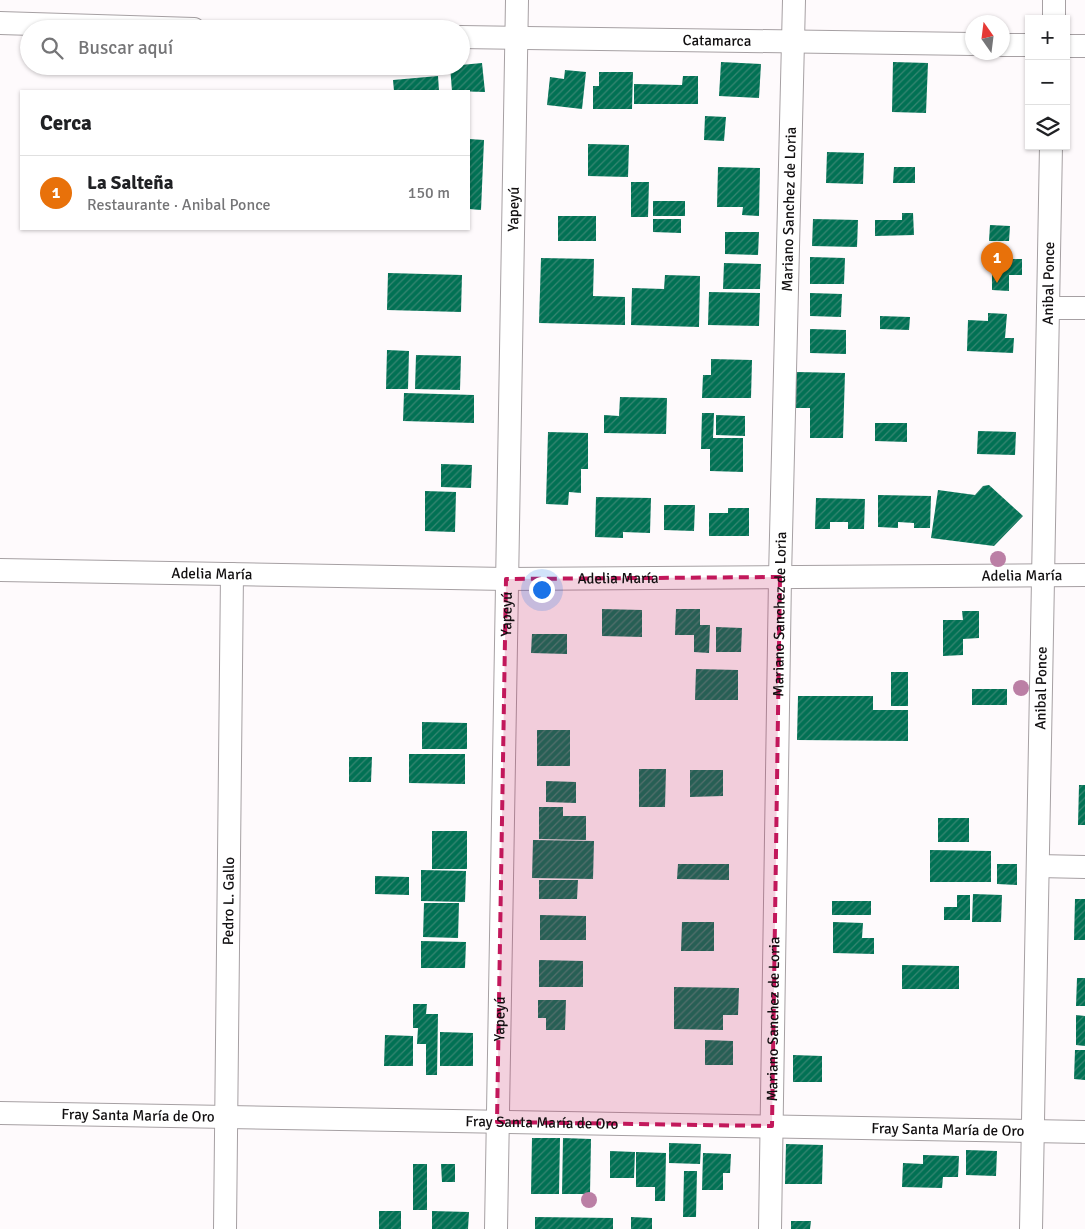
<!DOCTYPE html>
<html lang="es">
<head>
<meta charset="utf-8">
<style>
	body { margin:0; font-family:Signika,sans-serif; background:#f2f2f2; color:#202124 }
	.controls { position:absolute; right:15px; top:15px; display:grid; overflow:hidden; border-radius:0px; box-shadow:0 1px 4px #0004 }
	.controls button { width:45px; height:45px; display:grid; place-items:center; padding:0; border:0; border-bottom:1px solid #e0e0e0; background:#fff; color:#202124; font:25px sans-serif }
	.compass { position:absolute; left:965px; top:15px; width:45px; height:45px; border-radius:50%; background:#fff; box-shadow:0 1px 4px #0004; rotate:346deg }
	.you { position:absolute; left:541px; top:589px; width:18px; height:18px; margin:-12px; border:4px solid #fff; border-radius:50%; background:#1a73e8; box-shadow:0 0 0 8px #1a73e833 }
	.badge { display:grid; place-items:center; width:32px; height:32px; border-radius:50%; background:#2563eb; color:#fff; font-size:16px; font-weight:700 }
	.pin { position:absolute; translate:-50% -41px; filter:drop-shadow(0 1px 2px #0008) }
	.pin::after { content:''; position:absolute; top:26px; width:18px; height:15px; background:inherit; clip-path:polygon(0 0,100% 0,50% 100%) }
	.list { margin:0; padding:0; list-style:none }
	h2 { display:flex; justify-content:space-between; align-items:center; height:65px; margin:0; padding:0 20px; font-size:21px }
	h2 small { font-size:16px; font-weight:400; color:#757577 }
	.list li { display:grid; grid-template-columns:32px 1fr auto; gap:15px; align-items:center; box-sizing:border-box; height:75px; padding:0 20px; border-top:1px solid #e0e0e0 }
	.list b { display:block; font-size:19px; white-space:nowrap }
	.list p { margin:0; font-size:16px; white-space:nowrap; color:#757577 }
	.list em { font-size:16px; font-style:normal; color:#757577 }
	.icon { flex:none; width:28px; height:28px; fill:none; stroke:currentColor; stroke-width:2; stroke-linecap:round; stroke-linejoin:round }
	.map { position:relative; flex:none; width:1085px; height:1229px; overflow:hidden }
	.search { position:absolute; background:#fff; box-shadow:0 1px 4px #0004; left:20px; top:20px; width:450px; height:55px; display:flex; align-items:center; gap:12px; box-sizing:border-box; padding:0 18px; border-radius:28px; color:#757577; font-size:19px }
	.panel { position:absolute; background:#fff; box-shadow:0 1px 4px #0004; left:20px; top:90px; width:450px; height:140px; border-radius:0px }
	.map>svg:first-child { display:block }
</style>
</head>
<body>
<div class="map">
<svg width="1085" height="1229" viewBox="0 0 1085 1229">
	<defs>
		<pattern id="building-hatch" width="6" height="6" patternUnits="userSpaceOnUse" patternTransform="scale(1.25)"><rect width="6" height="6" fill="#017154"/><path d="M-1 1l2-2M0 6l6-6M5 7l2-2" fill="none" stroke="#388672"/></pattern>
	</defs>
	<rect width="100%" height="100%" fill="#fefafc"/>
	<!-- building -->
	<path fill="url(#building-hatch)" d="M721,62l40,2 -2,34 -40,-2z
		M893,62l35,1 -2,50 -34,-1z
		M482,63l3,29 -33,-1 -2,-25z
		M565,70l21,2 -4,37 -35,-4 3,-28 14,2z
		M599,72h34l-1,37h-39v-23h6z
		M438,76l1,15h-45l-1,-11z
		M683,76h15v28h-64v-20l48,1z
		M705,116l21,1 -2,24 -20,-1z
		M469,139l15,1 -3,70 -12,-1z
		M588,144l41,1 -1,32 -40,-1z
		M827,152l37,1 -1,31 -37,-1z
		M718,167l42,1 -1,48 -17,-1 1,-8h-26z
		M894,167h21v16h-22z
		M631,182h18l-1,35h-17z
		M653,201h32v15h-32z
		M902,213h11l1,22 -39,1v-16h27z
		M558,216h38v25h-38z
		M653,219h28v14l-28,-1z
		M813,219l45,1 -1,27 -45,-1z
		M990,225l20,1 -1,15h-20z
		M725,232h34l-1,23 -33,-1z
		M810,257l35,1 -1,26h-34z
		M541,258l53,1 -1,37 32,1v28l-86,-2z
		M992,259h30v16h-13v16l-17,-1z
		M724,263l37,1 -1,25h-37z
		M388,273l74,2 -1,37 -74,-2z
		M665,275l35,1 -1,51 -68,-2 1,-37 32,1z
		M709,292l51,1 -1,33 -51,-1z
		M810,293l32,1 -1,23 -31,-1z
		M988,313l19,1 -2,24h9l-1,15 -46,-2 1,-31 20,1z
		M880,316l30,1 -1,13 -29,-1z
		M810,329l36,1v24l-36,-1z
		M387,350l22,1 -1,38h-22z
		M416,355l45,1 -1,34 -45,-1z
		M711,359l41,1 -1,38h-49l1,-23h8z
		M796,372l49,1 -2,65h-33v-30h-15z
		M404,393l70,2v28l-71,-2z
		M620,397l47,1 -1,36 -62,-1v-18l15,1z
		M702,413h12l-1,25h30v34l-33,-1v-22h-9z
		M716,415l29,1v20l-29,-1z
		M875,423h32v19l-32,-1z
		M978,431l38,1 -1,23 -38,-1z
		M548,432l40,1v36h-7v24l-12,-1 -1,13 -22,-1z
		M441,464l31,1 -1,23 -30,-1z
		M989,485l34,31 -29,30 -63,-8 7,-48 37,5 8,-9z
		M425,491l31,1 -1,40 -30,-1z
		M878,495l53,1 -1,32h-16v-5l-16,-1v6l-20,-1z
		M596,497l55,1 -1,35 -27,-1v6l-28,-1z
		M816,498l49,1 -1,30h-16v-7h-18v7h-15z
		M664,505h31l-1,26 -30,-1z
		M728,508h21v28h-40v-23h19z
		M602,609l40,1v27l-40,-1z
		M676,609h24v16h10l-1,28 -15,-1v-17h-19z
		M962,611h17v27l-16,1v16l-20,1v-36h20z
		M716,627l26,1 -1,24h-25z
		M532,634h35v20l-36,-1z
		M696,669l42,1v30h-43z
		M891,672h17v34h-17z
		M972,689h35v16h-35z
		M798,696h75v14h35v31l-111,-1z
		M422,722l45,1v26h-45z
		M537,730h33v36h-33z
		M409,754h56v30l-56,-1z
		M349,757h23l-1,25h-22z
		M639,769h27l-1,38h-26z
		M690,770h33v26l-33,1z
		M546,781l30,1v21l-30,-1z
		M1079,785h6v40h-7z
		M539,807h24v9h23v24l-47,-1z
		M938,818h31v24h-31z
		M432,831h35v38h-35z
		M533,840l61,1 -1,38 -61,-1z
		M930,850l61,1v31h-61z
		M678,864h51v16l-52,-1z
		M997,864h20v21l-20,-1z
		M421,870l45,1 -1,31 -44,-1z
		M375,876l34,1v18l-34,-1z
		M539,880h39l-1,19h-38z
		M973,894l29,1 -1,27h-29z
		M957,895h13v25h-26v-13h13z
		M1075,899h10v41h-11z
		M832,901h39v14h-39z
		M424,903h35l-1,35 -35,-1z
		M540,915l46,1v24h-46z
		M682,922h32v29h-33z
		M833,922l30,1 -1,15h12v16l-41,-1z
		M421,941l45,1 -1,26h-44z
		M539,960l44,1v26h-44z
		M902,965l57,1v23h-57z
		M1077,978h8v28h-9z
		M674,987l65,1 -1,27h-15v15l-49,-1z
		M538,1000h28l-1,30h-19v-12h-8z
		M413,1004h14l-1,10h12l-1,61h-11v-31h-9l1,-16h-5z
		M1076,1015l9,1v30l-9,-1z
		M440,1032l33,1v33h-33z
		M385,1035l28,1v30h-29z
		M705,1040l28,1v24h-28z
		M1075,1050h10v30l-11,-1z
		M793,1055l29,1v26h-29z
		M532,1138h28l-1,56h-28z
		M563,1138l28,1 -1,55h-28z
		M669,1143l32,1 -1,20 -31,-1z
		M786,1144l37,1 -1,39h-37z
		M966,1150l31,1 -1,25 -30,-1z
		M610,1151l25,1 -1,26h-24z
		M636,1152l30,1 -1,48h-10v-14h-19z
		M703,1153l28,1 -1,19h-7v17h-21z
		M923,1155l36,1 -1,21h-15l-1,11 -40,-1 1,-24 20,1z
		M413,1164h14v46h-14z
		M441,1164h14v18h-13z
		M684,1171h13l-1,46h-13z
		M379,1211h22v18h-22z
		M432,1211l37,1 -1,17h-36z
		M535,1217l78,1v11h-78z
		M631,1217l21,1v11h-21z
		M791,1221h20l-1,8h-19z"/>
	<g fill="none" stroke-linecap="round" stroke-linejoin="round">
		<defs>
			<g id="street">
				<path d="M1054,19v-19"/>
				<path d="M0,23l194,6"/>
				<path id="s1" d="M461,37l511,7"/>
				<path d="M1002,45h27"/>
				<path d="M1066,46h19"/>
				<path d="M1048,308h37"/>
				<path id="s2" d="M0,570l506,9 579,-4"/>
				<path d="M1038,866l47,1"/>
				<path id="s3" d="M0,1113l1085,19"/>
				<path id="s4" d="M225,1229l7,-655"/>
				<path id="s5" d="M496,1229l21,-1229"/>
				<path id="s6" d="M770,1229l10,-652 14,-577"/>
				<path id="s7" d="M1031,1229l20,-1083"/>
			</g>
		</defs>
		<!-- street casing -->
		<use href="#street" stroke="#a6a0a3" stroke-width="24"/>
		<!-- street -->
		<use href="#street" stroke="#fff" stroke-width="22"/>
	</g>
	<!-- trees -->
	<g fill="#bb7fa5">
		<circle cx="998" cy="559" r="8"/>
		<circle cx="1021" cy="688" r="8"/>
		<circle cx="589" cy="1200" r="8"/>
	</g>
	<!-- marked area -->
	<path fill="#c2185b" fill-opacity="0.2" stroke="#c2185b" stroke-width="4" stroke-dasharray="10 6" stroke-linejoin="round" d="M780,577l-8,549 -275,-4 9,-543z"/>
	<g text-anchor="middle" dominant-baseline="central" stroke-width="4" stroke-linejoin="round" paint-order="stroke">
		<!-- street labels -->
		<g font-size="15" fill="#110f10" stroke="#fff">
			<text stroke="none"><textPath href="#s1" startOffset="256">Catamarca</textPath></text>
			<text stroke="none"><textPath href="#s5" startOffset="1020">Yapeyú</textPath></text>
			<text stroke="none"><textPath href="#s6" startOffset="1020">Mariano Sanchez de Loria</textPath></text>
			<text stroke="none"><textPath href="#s7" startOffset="946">Anibal Ponce</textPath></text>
			<text stroke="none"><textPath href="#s2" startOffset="212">Adelia María</textPath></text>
			<text stroke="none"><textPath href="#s2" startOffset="1022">Adelia María</textPath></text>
			<text stroke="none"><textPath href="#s2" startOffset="618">Adelia María</textPath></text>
			<text stroke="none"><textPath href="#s5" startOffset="615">Yapeyú</textPath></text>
			<text stroke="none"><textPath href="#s6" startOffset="615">Mariano Sanchez de Loria</textPath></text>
			<text stroke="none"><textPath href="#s7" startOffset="541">Anibal Ponce</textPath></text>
			<text stroke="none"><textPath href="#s4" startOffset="328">Pedro L. Gallo</textPath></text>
			<text stroke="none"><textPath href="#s5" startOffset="210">Yapeyú</textPath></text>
			<text stroke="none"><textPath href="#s6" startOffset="210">Mariano Sanchez de Loria</textPath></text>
			<text stroke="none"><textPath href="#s3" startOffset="138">Fray Santa María de Oro</textPath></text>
			<text stroke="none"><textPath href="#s3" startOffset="542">Fray Santa María de Oro</textPath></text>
			<text stroke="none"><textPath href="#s3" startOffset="948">Fray Santa María de Oro</textPath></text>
		</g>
	</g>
</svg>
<div class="controls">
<button>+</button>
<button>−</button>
<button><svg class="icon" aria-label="layers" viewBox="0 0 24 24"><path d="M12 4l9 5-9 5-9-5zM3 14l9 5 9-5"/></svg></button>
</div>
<svg class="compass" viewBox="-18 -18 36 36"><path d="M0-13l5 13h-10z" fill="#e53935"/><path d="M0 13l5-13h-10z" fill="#757577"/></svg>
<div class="you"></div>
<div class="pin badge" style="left:997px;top:283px;background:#e8710a">1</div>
<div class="search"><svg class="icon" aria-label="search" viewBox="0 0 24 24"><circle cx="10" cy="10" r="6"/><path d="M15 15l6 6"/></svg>Buscar aquí</div>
<section class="panel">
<h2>Cerca<small></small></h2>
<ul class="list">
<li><span class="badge" style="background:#e8710a">1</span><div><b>La Salteña</b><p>Restaurante · Anibal Ponce</p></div><em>150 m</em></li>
</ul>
</section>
</div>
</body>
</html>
